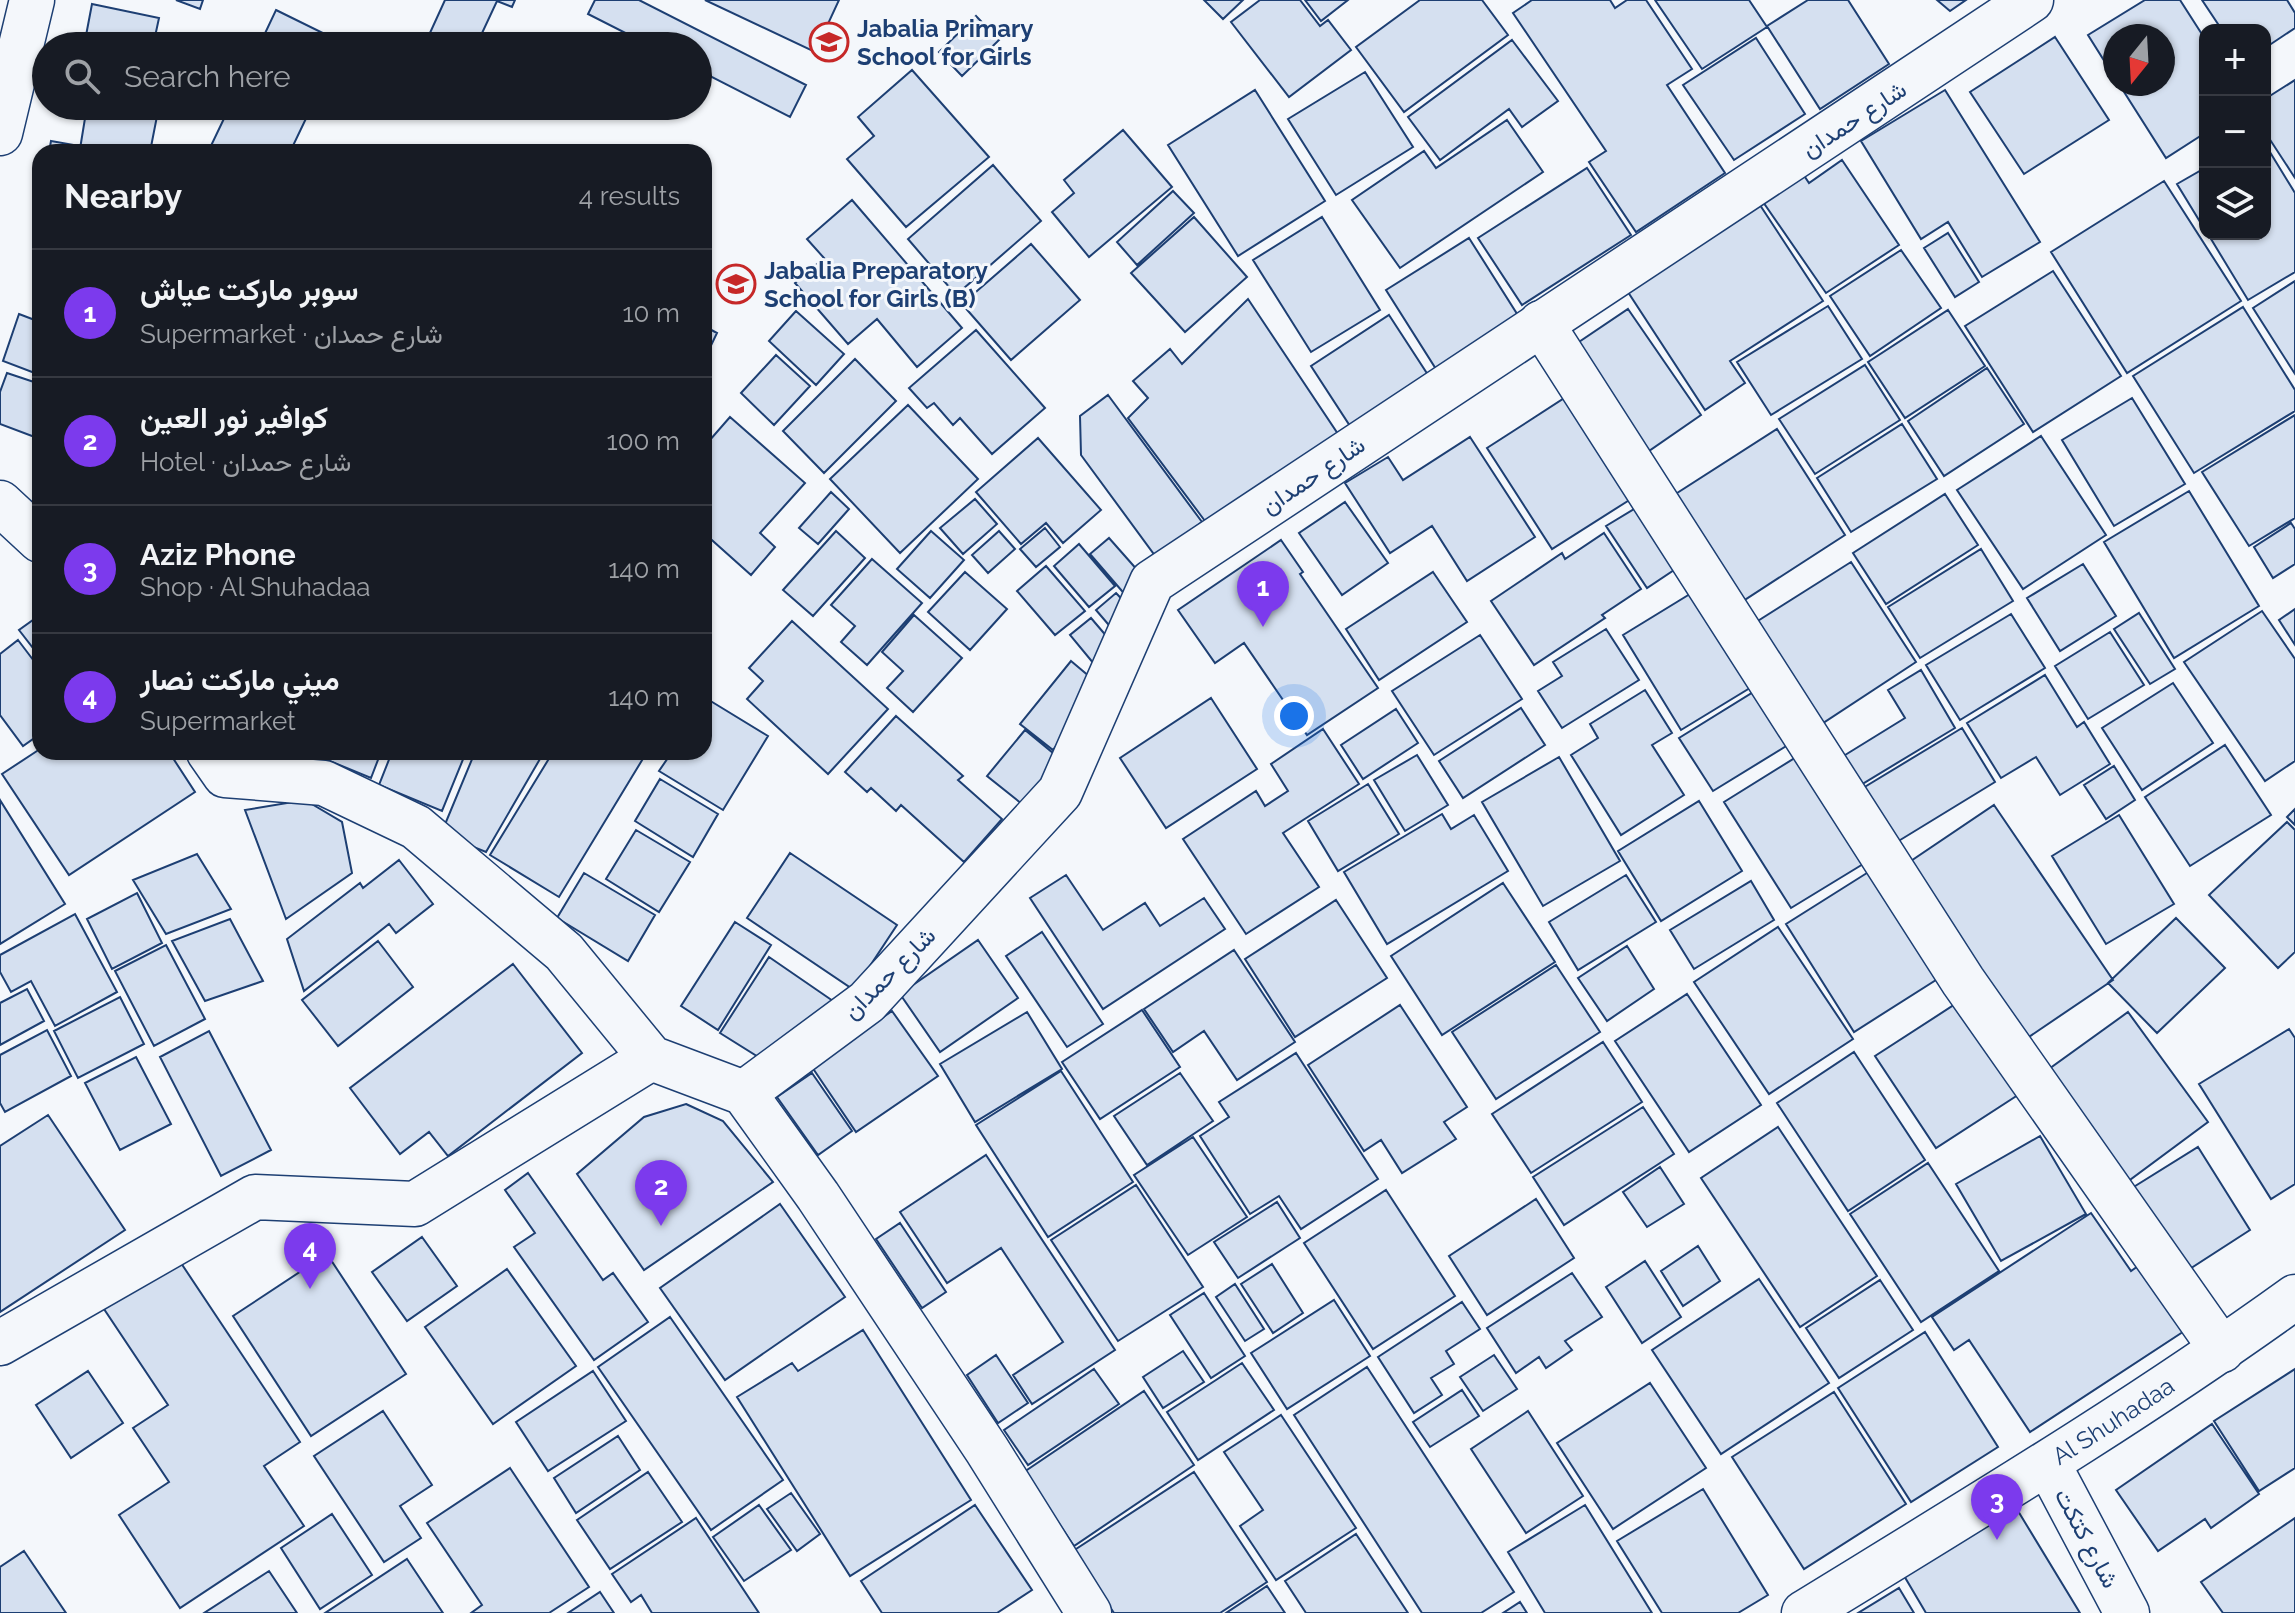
<!DOCTYPE html>
<html lang="en">
<head>
<meta charset="utf-8">
<style>
	body { margin:0; font-family:Raleway,Vazirmatn,sans-serif; background:#20242c; color:#f1f3f6 }
	.controls { position:absolute; right:24px; top:24px; display:grid; overflow:hidden; border-radius:16px; box-shadow:0 2px 6px #0004 }
	.controls button { width:72px; height:72px; display:grid; place-items:center; padding:0; border:0; border-bottom:2px solid #363941; background:#171b24; color:#f1f3f6; font:40px sans-serif }
	.compass { position:absolute; left:2103px; top:24px; width:72px; height:72px; border-radius:50%; background:#171b24; box-shadow:0 2px 6px #0004; rotate:198deg }
	.you { position:absolute; left:1294px; top:716px; width:28px; height:28px; margin:-20px; border:6px solid #fff; border-radius:50%; background:#1a73e8; box-shadow:0 0 0 12px #1a73e833 }
	.badge { display:grid; place-items:center; width:52px; height:52px; border-radius:50%; background:#7c3aed; color:#fff; font-size:26px; font-weight:700 }
	.pin { position:absolute; translate:-50% -66px; filter:drop-shadow(0 2px 4px #0008) }
	.pin::after { content:''; position:absolute; top:42px; width:28px; height:24px; background:inherit; clip-path:polygon(0 0,100% 0,50% 100%) }
	.list { margin:0; padding:0; list-style:none }
	h2 { display:flex; justify-content:space-between; align-items:center; height:104px; margin:0; padding:0 32px; font-size:34px }
	h2 small { font-size:26px; font-weight:400; color:#9ea1a6 }
	.list li { display:grid; grid-template-columns:52px 1fr auto; gap:24px; align-items:center; box-sizing:border-box; height:128px; padding:0 32px; border-top:2px solid #363941 }
	.list b { display:block; font-size:30px; white-space:nowrap }
	.list p { margin:0; font-size:26px; white-space:nowrap; color:#9ea1a6 }
	.list em { font-size:26px; font-style:normal; color:#9ea1a6 }
	.icon { flex:none; width:44px; height:44px; fill:none; stroke:currentColor; stroke-width:2; stroke-linecap:round; stroke-linejoin:round }
	.map { position:relative; flex:none; width:2295px; height:1613px; overflow:hidden }
	.search { position:absolute; background:#171b24; box-shadow:0 2px 6px #0004; left:32px; top:32px; width:680px; height:88px; display:flex; align-items:center; gap:20px; box-sizing:border-box; padding:0 28px; border-radius:44px; color:#9ea1a6; font-size:30px }
	.panel { position:absolute; background:#171b24; box-shadow:0 2px 6px #0004; left:32px; top:144px; width:680px; height:616px; border-radius:24px }
	.map>svg:first-child { display:block }
</style>
</head>
<body>
<div class="map">
<svg width="2295" height="1613" viewBox="0 0 2295 1613">
	<rect width="100%" height="100%" fill="#f4f7fb"/>
	<!-- building -->
	<path fill="#d5e0f0" stroke="#1d3f73" stroke-width="2" d="M176,0h27l-3,9z
		M445,0h70l-3,7 -15,-6 -21,45h-52z
		M595,0h44l167,85 -16,32 -92,-47v-24h-47l-63,-32z
		M705,0h134l-24,52z
		M1204,0h39l-20,19z
		M1260,0h40l20,26 8,-6 23,30 -62,47 -58,-75z
		M1305,0h43l-27,21z
		M1420,0h62l26,35 -104,77 -48,-65z
		M1532,0h78l5,8 12,-8h19l46,69 -25,16 58,88 -89,59 -47,-70 17,-11 -93,-138z
		M1655,0h94l18,27 -65,42z
		M1808,0h40l41,64 -69,45 -53,-83z
		M1937,0h29l-16,11z
		M2145,0h35l25,39v94l-39,25 -47,-74h44v-48h-48v42l-27,-43z
		M2202,0h85l8,13v15l-30,20v-18h-43z
		M92,4l67,14 -6,28h-69z
		M276,10l59,29 -3,7h-73z
		M976,16l23,24 -37,36 -23,-24z
		M2055,37l54,83 -85,54 -54,-82z
		M1756,38l49,76 -71,46 -51,-75z
		M1512,40l46,61 -36,26 -13,-18 -69,51 -32,-43z
		M912,70l77,87 -83,70 -59,-68 27,-23 -16,-19z
		M1365,72l48,75 -77,48 -48,-76z
		M2295,80v98l-30,-46v-33z
		M1255,90l70,111 -87,55 -70,-111z
		M1945,90l95,152 -58,35 -34,-55 -27,17 -60,-98z
		M87,106h40l31,5 -8,41h-51l-19,-3z
		M230,106h82l-22,46h-82z
		M425,106h24l-4,9z
		M1507,120l36,52 -143,96 -48,-68 72,-49 12,17z
		M1123,130l49,57 -83,70 -37,-45 22,-19 -10,-13z
		M51,141l23,4 -1,7h-24z
		M2265,144l30,49v79l-47,28 -40,-66h57z
		M1842,160l57,85 -73,48 -65,-94 40,-28 8,12z
		M993,165l48,56 -85,74 -48,-56z
		M1587,168l44,67 -109,70 -44,-67z
		M2205,168v62l-28,-46z
		M2164,181l77,120 -114,72 -76,-121z
		M1173,191l21,22 -57,52 -20,-23z
		M852,200l110,128 -45,39 -40,-48 -29,25 -53,-61 29,-25 -17,-19z
		M1758,202l65,99 -93,60 15,22 -40,27 -79,-121z
		M1194,217l53,60 -62,55 -54,-59z
		M1322,217l58,93 -69,42 -58,-92z
		M1948,233l31,49 -24,15 -31,-49z
		M1469,238l50,79 -83,52 -50,-79z
		M1031,244l49,56 -69,60 -49,-56z
		M1901,250l40,58 -71,48 -40,-60z
		M2053,271l68,105 -88,56 -68,-106z
		M2295,281v93l-42,-66z
		M1248,299l90,135 -133,87 -77,-103 20,-20 -15,-17 37,-32 12,15z
		M1828,306l34,53 -91,56 -34,-53z
		M2243,307l52,83v21l-101,62 -61,-97z
		M1628,309l73,106 -55,38 -73,-107z
		M1948,310l37,56 -80,52 -37,-56z
		M796,311l48,43 -28,31 -47,-44z
		M19,314l21,8v53l-37,-14z
		M1389,315l41,63 -78,51 -41,-63z
		M704,326l13,7 -13,27z
		M976,330l69,78 -53,46 -32,-36 -7,7 -19,-22 -7,5 -18,-20z
		M776,355l34,31 -36,39 -33,-32z
		M855,359l41,42 -72,72 -41,-42z
		M1865,365l35,55 -85,54 -36,-55z
		M1987,368l37,56 -80,52 -36,-55z
		M7,373l33,11v55l-40,-15v-32z
		M1108,395l94,127 -46,35 -75,-102 -1,-39z
		M1566,397l65,102 -79,50 -65,-101z
		M2132,398l53,86 -71,42 -52,-86z
		M908,405l70,74 -78,74 -70,-74z
		M2295,415v103l-46,28 -47,-74z
		M730,417l75,66 -45,50 15,14 -24,28 -47,-42v-80l5,-12z
		M1902,424l35,55 -86,53 -34,-54z
		M1777,429l68,106 -102,66 -69,-106z
		M2041,436l65,99 -83,54 -66,-99z
		M1470,437l65,100 -68,44 -35,-55 -42,27 -45,-70 43,-26 15,23z
		M1038,438l63,72 -38,33 -17,-20 -25,21 -45,-52z
		M2189,491l70,115 -85,52 -70,-116z
		M831,492l18,17 -31,35 -19,-16z
		M1945,494l33,51 -92,59 -33,-51z
		M975,499l22,25 -34,30 -23,-26z
		M1649,500l40,60 -42,28 -41,-62z
		M1345,502l43,61 -46,32 -43,-62z
		M2291,523l4,6v35l-22,14 -19,-31z
		M1045,528l15,19 -24,20 -16,-18z
		M836,531l29,27 -52,58 -30,-26z
		M931,531l33,29 -34,38 -33,-29z
		M999,531l16,18 -27,24 -16,-18z
		M1604,533l37,56 -39,26 3,3 -71,47 -43,-64 71,-48 3,6z
		M1109,538l38,43 -19,17 -38,-44z
		M1281,540l22,32 -3,2 78,114 -71,47 -63,-92 -29,20 -37,-53z
		M1079,544l36,42 -26,21 -35,-41z
		M1981,549l32,52 -93,57 -32,-51z
		M872,559l50,44 -55,62 -26,-23 14,-16 -24,-21z
		M1851,562l65,100 -96,63 -67,-101z
		M2083,564l33,52 -56,35 -33,-53z
		M1046,566l39,45 -30,24 -38,-44z
		M965,572l42,37 -37,41 -42,-38z
		M1433,572l34,50 -88,58 -33,-51z
		M1116,593l19,20 -21,18 -18,-21z
		M1690,594l73,86 -82,50 -58,-95z
		M2295,609v36l-16,-25z
		M2262,611l33,48v102l-30,20 -81,-119z
		M2139,613l36,56 -25,15 -36,-55z
		M2011,614l34,54 -85,52 -34,-55z
		M40,615v42l-21,-27z
		M914,615l48,43 -49,54 -26,-24 16,-17 -21,-19z
		M1091,618l29,34 -21,18 -29,-35z
		M792,621l96,88 -60,65 -81,-75 16,-18 -14,-13z
		M1606,629l33,51 -77,48 -24,-37 24,-15 -9,-14z
		M2110,632l34,53 -56,34 -33,-53z
		M1480,635l42,64 -88,56 -42,-64z
		M18,640l22,29v65l-17,12 -23,-31v-61z
		M1071,661l32,27 -50,62 -33,-26z
		M1921,670l34,58 -101,61 -17,-29 68,-42 -17,-28z
		M2045,675l32,52 7,-5 26,42 -50,31 -24,-38 -35,21 -34,-55z
		M1768,683l33,54 -88,54 -34,-53z
		M2173,683l40,60 -71,47 -40,-62z
		M1645,690l27,43 -20,12 32,50 -63,40 -50,-80 27,-17 -8,-14z
		M704,697l64,39 -45,74 -64,-39 13,-19h32z
		M1211,698l46,71 -91,59 -46,-70z
		M1521,708l24,37 -82,53 -24,-37z
		M1396,709l22,34 -55,36 -22,-34z
		M896,716l67,60 -5,4 44,39 -38,43 -63,-57 -5,6 -25,-23 -4,4 -22,-20z
		M1962,728l33,54 -103,63 -34,-54z
		M1323,729l36,55 -76,49 36,54 -73,47 -63,-95 73,-48 9,15 23,-15 -17,-27z
		M1025,730l34,28 -37,46 -35,-28z
		M2225,745l46,70 -81,51 -45,-69z
		M40,749v3h129l26,40 -126,83 -67,-101z
		M1806,751l67,107 -82,50 -67,-106z
		M308,752h73l-10,26z
		M392,752h74l-24,59 -63,-26z
		M475,752h69l-58,100 -45,-18z
		M553,752h94l-88,145 -69,-42z
		M1417,755l31,50 -43,26 -31,-51z
		M1559,757l61,104 -77,45 -61,-104z
		M2114,766l21,34 -29,19 -22,-34z
		M660,779l58,35 -25,43 -58,-36z
		M1368,784l31,50 -61,37 -30,-50z
		M0,800l65,104 -65,40z
		M305,800l37,22 10,51 -66,46 -41,-109z
		M1699,801l43,70 -81,50 -43,-70z
		M1994,805l119,175 -96,65 -118,-176z
		M2295,809v16l-8,-8z
		M1442,814l9,15 23,-14 34,56 -121,73 -43,-72z
		M2119,815l55,89 -68,40 -54,-88z
		M2287,822l8,8v122l-17,16 -69,-73z
		M636,830l54,32 -31,50 -53,-33z
		M790,853l107,72 -43,65 -107,-72z
		M197,854l34,55 -65,25 -33,-54z
		M399,860l34,44 -37,29 -7,-9 -85,67 -17,-52 73,-56 3,5z
		M1878,866l69,107 -93,59 -68,-108z
		M584,873l71,42 -27,46 -71,-43z
		M1066,875l37,55 42,-27 15,23 44,-28 21,31 -122,80 -73,-111z
		M1626,875l30,47 -78,48 -29,-48z
		M1751,881l23,39 -80,49 -24,-39z
		M1503,883l52,79 -113,73 -51,-79z
		M137,893l25,50 -50,26 -25,-50z
		M1336,900l51,78 -92,59 -50,-78z
		M75,914l42,78 -62,34 -24,-45 -20,11 -11,-20v-17z
		M2176,918l49,50 -68,65 -49,-50z
		M230,919l33,62 -58,20 -33,-60z
		M735,922l36,23 -53,85 -37,-24z
		M1778,927l75,112 -84,55 -75,-112z
		M1042,932l61,92 -36,23 -61,-91z
		M978,940l40,58 -78,54 -40,-58z
		M378,941l35,46 -75,59 -36,-46z
		M166,945l39,74 -51,27 -39,-75z
		M1627,946l27,43 -47,32 -29,-43z
		M1234,950l61,92 -58,38 -33,-49 -31,21 -29,-43z
		M769,957l64,44 -73,57 -40,-25z
		M513,964l69,89 -134,103 -19,-24 -29,22 -50,-66z
		M1556,965l44,67 -104,67 -44,-67z
		M27,989l17,32 -44,24v-42z
		M1687,994l74,111 -72,47 -74,-111z
		M120,997l24,47 -66,34 -24,-47z
		M1960,1001l61,92 -85,55 -61,-92z
		M1400,1005l67,102 -23,15 12,17 -54,34 -21,-33 -17,11 -56,-86z
		M1142,1010l38,57 -80,52 -38,-57z
		M892,1011l46,65 -82,56 -44,-65z
		M1027,1012l35,57 -87,53 -35,-58z
		M2128,1012l80,110 -85,63 -81,-111z
		M2289,1029l6,9v146l-24,15 -72,-115z
		M47,1030l24,46 -66,36 -5,-9v-48z
		M209,1031l62,119 -50,26 -61,-119z
		M1603,1042l39,60 -111,71 -39,-59z
		M1854,1052l71,108 -77,51 -71,-108z
		M1296,1053l82,126 -77,50 -22,-33 -29,18 -50,-78 29,-19 -10,-15z
		M136,1057l35,67 -51,26 -35,-67z
		M1061,1071l72,111 -85,55 -72,-112z
		M812,1073l40,58 -34,24 -41,-58z
		M1180,1073l33,48 -66,44 -33,-49z
		M686,1104l37,17 50,61 -129,88 -67,-96 67,-57z
		M1643,1107l31,47 -110,71 -31,-48z
		M48,1115l77,115 -125,82v-166z
		M1778,1127l99,149 -77,51 -99,-149z
		M2040,1136l46,78 -85,47 -45,-77z
		M1193,1137l54,80 -59,38 -54,-80z
		M2198,1147l52,83 -65,42 -53,-84z
		M986,1155l129,195 -83,54 -19,-29 50,-33 -62,-94 -54,35 -47,-71z
		M1928,1163l71,108 -78,51 -71,-108z
		M1660,1167l24,37 -37,23 -24,-35z
		M528,1173l75,107 10,-7 35,49 -54,38 -80,-113 21,-14 -30,-43z
		M1136,1185l67,102 -85,54 -67,-101z
		M1386,1190l69,106 -82,53 -69,-106z
		M1536,1199l38,59 -87,57 -38,-59z
		M1277,1202l23,36 -62,40 -24,-36z
		M780,1204l65,93 -120,83 -65,-92z
		M2091,1213l40,58 20,-14 44,67 -165,108 -61,-92 -15,10 -22,-33z
		M900,1223l46,69 -24,16 -46,-69z
		M422,1237l35,49 -50,35 -35,-49z
		M1698,1246l22,35 -37,25 -22,-35z
		M327,1254l79,120 -95,62 -78,-120z
		M179,1260l121,182 -36,24 40,60 -124,82 -61,-93 50,-33 -36,-54 35,-23 -64,-96z
		M1645,1261l36,56 -39,26 -36,-56z
		M1272,1264l31,49 -30,20 -32,-49z
		M507,1269l69,97 -83,58 -68,-97z
		M1572,1273l30,44 -37,24 7,9 -26,18 -7,-11 -23,16 -29,-45z
		M1759,1279l70,104 -108,71 -69,-104z
		M1880,1280l33,50 -74,48 -33,-50z
		M1235,1284l29,45 -19,12 -29,-44z
		M1204,1293l41,63 -34,22 -41,-63z
		M1334,1300l36,56 -83,53 -36,-56z
		M1462,1302l18,27 -34,22 8,13 -23,14 11,17 -28,18 -36,-56z
		M670,1317l113,163 -72,50 -113,-163z
		M863,1330l108,170 -121,76 -113,-179 55,-34 6,8z
		M1925,1332l73,115 -87,55 -73,-114z
		M1183,1351l21,31 -41,26 -20,-31z
		M996,1355l32,48 -30,20 -31,-48z
		M1494,1355l23,34 -34,22 -23,-34z
		M1242,1363l32,47 -76,50 -31,-48z
		M1367,1367l147,225 -33,21h-59l-128,-198z
		M1094,1369l25,35 -91,61 -24,-35z
		M2295,1369v99l-36,23 -45,-70z
		M88,1371l35,52 -52,35 -35,-53z
		M593,1371l33,50 -78,50 -32,-49z
		M1650,1383l56,85 -93,61 -56,-86z
		M1462,1390l17,26 -49,31 -17,-25z
		M1144,1391l50,74 -120,81 -50,-74z
		M1834,1392l72,112 -102,65 -72,-112z
		M383,1411l49,74 -32,21 21,32 -37,24 -70,-106z
		M1528,1411l55,85 -57,37 -55,-84z
		M1281,1415l75,113 -80,52 -36,-54 23,-16 -39,-58z
		M2212,1424l47,70 -48,34 -6,-9 -47,32 -42,-61z
		M618,1436l22,34 -64,43 -22,-35z
		M510,1468l79,119 -40,26h-78l11,-8 -55,-82z
		M648,1472l34,50 -72,47 -33,-49z
		M1194,1472l73,110 -47,31h-106l-41,-62z
		M1703,1489l65,106 -30,18h-76l-45,-72z
		M791,1493l29,41 -23,17 -30,-42z
		M759,1505l32,45 -47,31 -31,-44z
		M975,1505l57,85 -35,23h-115l-21,-32z
		M1585,1505l67,108h-107l-37,-61z
		M2015,1506l65,107h-154l-23,-39z
		M332,1514l40,61 -52,34 -39,-61z
		M696,1518l63,95h-107l-11,-18 -10,7 -19,-28z
		M2295,1518v95h-72l-22,-31z
		M1356,1534l52,79h-102l-21,-32z
		M24,1551l42,62h-66v-46z
		M407,1559l36,54h-118z
		M269,1571l28,42h-93z
		M1267,1586l18,27h-59z
		M1899,1588l15,25h-56z
		M600,1592l14,21h-46z
		M1520,1602l7,11h-24z"/>
	<g fill="none" stroke-linecap="round" stroke-linejoin="round">
		<defs>
			<g id="minor">
				<path d="M0,133l32,-133"/>
				<path d="M1541,323l422,658 259,369"/>
				<path d="M0,503l40,37"/>
				<path d="M209,752l16,23 99,8 92,44 148,125 87,106 93,35 74,103 169,254 102,163"/>
				<path d="M744,1093l123,-91 193,-210 92,-210 879,-582"/>
				<path d="M0,1343l255,-146 160,7 236,-146"/>
				<path d="M2048,1464l79,149"/>
				<path id="s1" d="M1804,1613c166,-102 333,-202 491,-316"/>
			</g>
		</defs>
		<!-- minor casing -->
		<use href="#minor" stroke="#1d3f73" stroke-width="47"/>
		<!-- minor -->
		<use href="#minor" stroke="#f4f7fb" stroke-width="44"/>
	</g>
	<!-- icons -->
	<defs>
		<symbol id="school-ring" viewBox="-11 -11 22 22"><circle r="9.5" fill="#f4f7fb" stroke="#c62828" stroke-width="1.5"/><path d="M0-5L7-2L0 1L-7-2ZM-4 1L0 2.5L4 1V4Q0 6-4 4Z" fill="#c62828"/></symbol>
	</defs>
	<g fill-rule="evenodd">
		<use href="#school-ring" x="807" y="20" width="44" height="44"/>
		<use href="#school-ring" x="714" y="262" width="44" height="44"/>
	</g>
	<g text-anchor="middle" dominant-baseline="central" stroke-width="6" stroke-linejoin="round" paint-order="stroke">
		<!-- poi labels -->
		<g font-size="24" font-weight="bold" fill="#1d3f73" stroke="#f4f7fb" text-anchor="start">
			<text x="857" y="28">Jabalia Primary<tspan x="857" dy="28">School for Girls</tspan></text>
			<text x="764" y="270">Jabalia Preparatory<tspan x="764" dy="28">School for Girls (B)</tspan></text>
		</g>
		<!-- street labels -->
		<g font-size="24" fill="#1d3f73" stroke="#f4f7fb">
			<text transform="translate(1854 119) rotate(-33)">شارع حمدان</text>
			<text transform="translate(1313 475) rotate(-34)">شارع حمدان</text>
			<text transform="translate(889 973) rotate(-45)">شارع حمدان</text>
			<text stroke="none"><textPath href="#s1" startOffset="364">Al Shuhadaa</textPath></text>
			<text transform="translate(2087 1538) rotate(62)">شارع كتكت</text>
		</g>
	</g>
</svg>
<div class="controls">
<button>+</button>
<button>−</button>
<button><svg class="icon" aria-label="layers" viewBox="0 0 24 24"><path d="M12 4l9 5-9 5-9-5zM3 14l9 5 9-5"/></svg></button>
</div>
<svg class="compass" viewBox="-18 -18 36 36"><path d="M0-13l5 13h-10z" fill="#e53935"/><path d="M0 13l5-13h-10z" fill="#9ea1a6"/></svg>
<div class="you"></div>
<div class="pin badge" style="left:1263px;top:627px">1</div>
<div class="pin badge" style="left:661px;top:1226px">2</div>
<div class="pin badge" style="left:1997px;top:1540px">3</div>
<div class="pin badge" style="left:310px;top:1289px">4</div>
<div class="search"><svg class="icon" aria-label="search" viewBox="0 0 24 24"><circle cx="10" cy="10" r="6"/><path d="M15 15l6 6"/></svg>Search here</div>
<section class="panel">
<h2>Nearby<small>4 results</small></h2>
<ul class="list">
<li><span class="badge">1</span><div><b>سوبر ماركت عياش</b><p>Supermarket · شارع حمدان</p></div><em>10 m</em></li>
<li><span class="badge">2</span><div><b>كوافير نور العين</b><p>Hotel · شارع حمدان</p></div><em>100 m</em></li>
<li><span class="badge">3</span><div><b>Aziz Phone</b><p>Shop · Al Shuhadaa</p></div><em>140 m</em></li>
<li><span class="badge">4</span><div><b>ميني ماركت نصار</b><p>Supermarket</p></div><em>140 m</em></li>
</ul>
</section>
</div>
</body>
</html>
